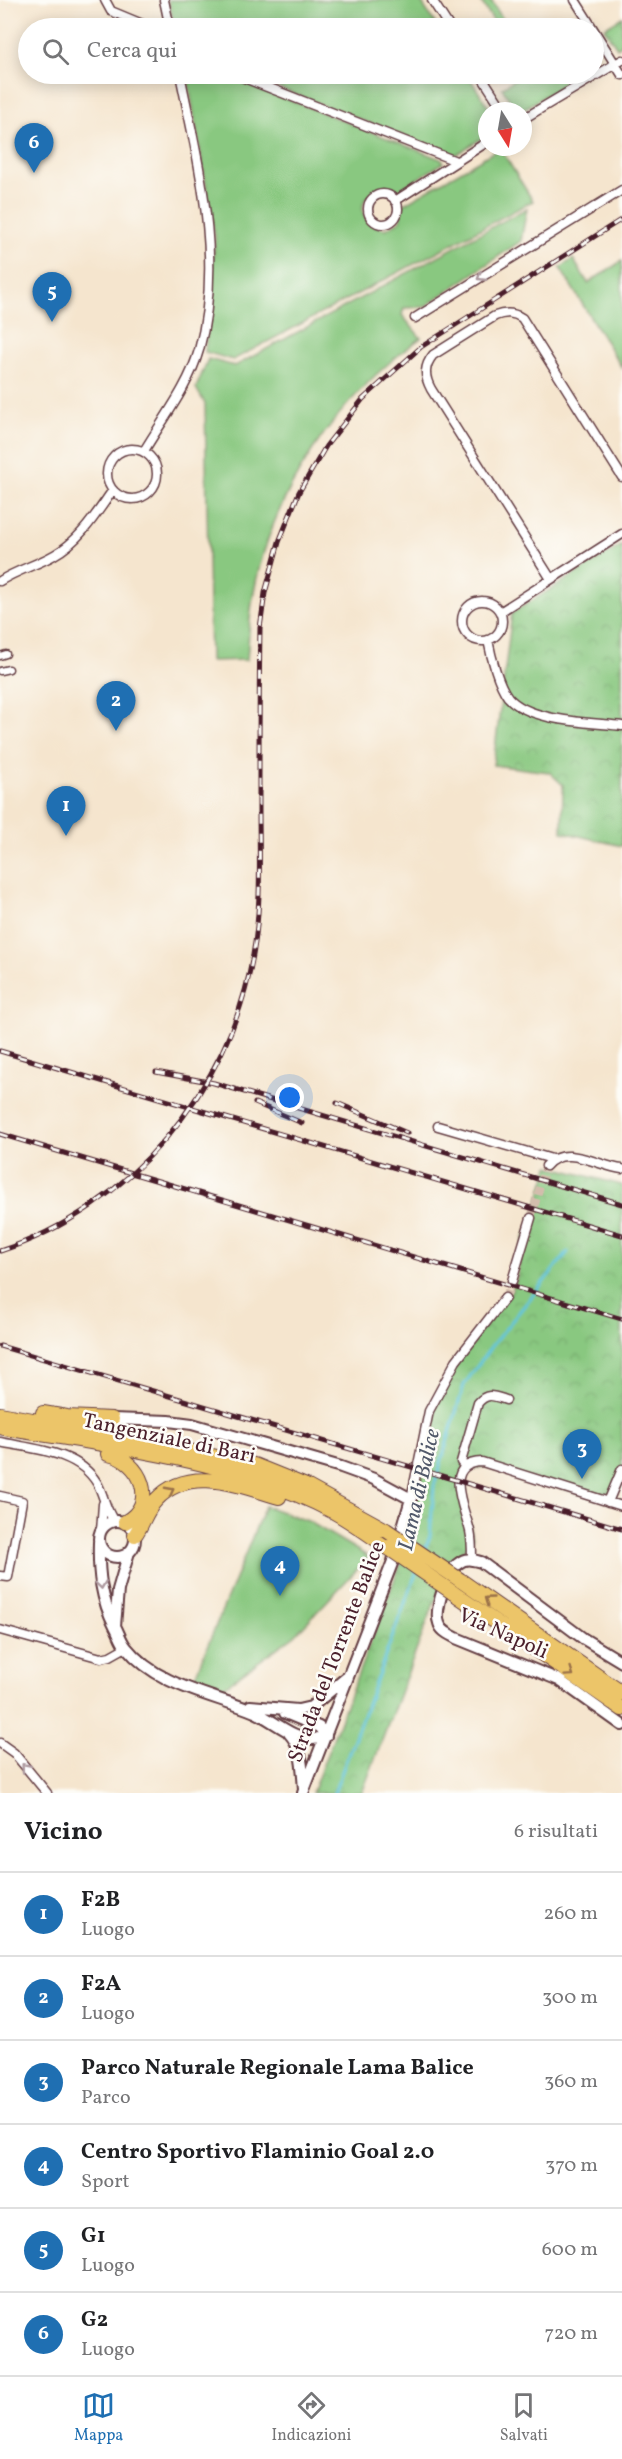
<!DOCTYPE html>
<html lang="it">
<head>
<meta charset="utf-8">
<style>
	body { margin:0; font-family:Vollkorn,serif; background:#f6f6f6; color:#202124 }
	.compass { position:absolute; left:478px; top:102px; width:54px; height:54px; border-radius:50%; background:#fff; box-shadow:0 3px 15px #0003; rotate:169deg }
	.you { position:absolute; left:290px; top:1098px; width:21px; height:21px; margin:-15px; border:4px solid #fff; border-radius:50%; background:#1a73e8; box-shadow:0 0 0 9px #1a73e833 }
	.badge { display:grid; place-items:center; width:39px; height:39px; border-radius:50%; background:#1f6fb2; color:#fff; font-size:20px; font-weight:700 }
	.pin { position:absolute; translate:-50% -50px; filter:drop-shadow(0 2px 3px #0008) }
	.pin::after { content:''; position:absolute; top:32px; width:21px; height:18px; background:inherit; clip-path:polygon(0 0,100% 0,50% 100%) }
	.list { margin:0; padding:0; list-style:none }
	h2 { display:flex; justify-content:space-between; align-items:center; height:78px; margin:0; padding:0 24px; font-size:26px }
	h2 small { font-size:20px; font-weight:400; color:#757577 }
	.list li { display:grid; grid-template-columns:39px 1fr auto; gap:18px; align-items:center; box-sizing:border-box; height:84px; padding:0 24px; border-top:2px solid #e0e0e0 }
	.list b { display:block; font-size:22px; white-space:nowrap }
	.list p { margin:0; font-size:20px; white-space:nowrap; color:#757577 }
	.list em { font-size:20px; font-style:normal; color:#757577 }
	.icon { flex:none; width:33px; height:33px; fill:none; stroke:currentColor; stroke-width:2; stroke-linecap:round; stroke-linejoin:round }
	.map { position:relative; flex:none; width:622px; height:1793px; overflow:hidden }
	.search { position:absolute; background:#fff; box-shadow:0 3px 15px #0003; left:18px; right:18px; top:18px; height:66px; display:flex; align-items:center; gap:15px; box-sizing:border-box; padding:0 21px; border-radius:33px; color:#757577; font-size:22px }
	.sheet { height:582px; background:#fff }
	nav { display:flex; justify-content:space-around; align-items:center; box-sizing:border-box; height:84px; border-top:2px solid #e0e0e0; background:#fff; font-size:16px; color:#757577 }
	nav a { display:grid; justify-items:center; gap:3px }
	nav .on { color:#1f6fb2 }
	.map>svg:first-child { display:block }
</style>
</head>
<body>
<div class="map">
<svg width="622" height="1793" viewBox="0 0 622 1793">
	<defs>
		<pattern id="park-crowns" width="20" height="18" patternUnits="userSpaceOnUse" patternTransform="scale(1.5)"><rect width="20" height="18" fill="#89c880"/><path d="M2 6a3 3 0 1 1 6 0M12 15a3 3 0 1 1 6 0" fill="none" stroke="#78ab6f"/></pattern>
	</defs>
	<rect width="100%" height="100%" fill="#fdfcf7"/>
	<filter id="ink" filterUnits="userSpaceOnUse"><feTurbulence type="fractalNoise" baseFrequency=".0167" numOctaves="2"/><feDisplacementMap in="SourceGraphic" scale="12" xChannelSelector="R" yChannelSelector="G"/><feConvolveMatrix kernelMatrix="1 2 1 2 8 2 1 2 1" color-interpolation-filters="sRGB"/></filter>
	<filter id="wash" filterUnits="userSpaceOnUse"><feTurbulence type="fractalNoise" baseFrequency=".008" numOctaves="4" result="noise"/><feDisplacementMap in="SourceGraphic" scale="24" xChannelSelector="R" yChannelSelector="G"/><feGaussianBlur stdDeviation="1.35" result="paint"/><feColorMatrix in="noise" values="0 0 0 0 0 0 0 0 0 0 0 0 0 0 0 0 0 1.4 0 .05"/><feComposite in="paint" operator="in"/></filter>
	<g filter="url(#wash)">
		<rect width="100%" height="100%" fill="#f5e5ce"/>
		<!-- grass -->
		<path fill="#89c880" stroke="#6a7456" stroke-width="1.5" d="M168,0h252l18,28h-263z
			M480,0h11l17,28h-10z
			M187,74h37l219,86v3l-50,31c-33,-12 -44,29 -7,35l14,-8 2,-16 98,-57 33,53 -300,159 -28,-8 10,-115z
			M243,74h224l24,37h-4v24l-33,21z
			M522,74h57l-58,37h-5l-14,-23z
			M527,208l-6,33 -97,66 -20,1 -2,7 19,23c-84,60 -148,152 -167,254 -5,22 -5,46 -7,68l-37,1 -5,-257 -9,-16 12,-29 27,7z
			M573,259l15,24 34,-22v107l-62,-100z
			M265,1506l43,15 61,36 -74,78 -74,54 -28,-8z"/>
		<!-- park -->
		<path fill="url(#park-crowns)" stroke="#6a7456" stroke-width="1.5" d="M622,17v28l-5,3 -13,-20z
			M622,545v301l-60,-14 1,-47 -14,-13 -56,-7 19,-152z
			M549,1166l73,19v295l-11,23 -123,-37 -15,3 -5,-2 -6,26 11,45 -14,19 -22,39 -75,197h-50l97,-251 18,-117 17,-42 38,-59 29,-32 5,-11 8,-44 11,-25z"/>
		<g fill="none" stroke-linecap="round" stroke-linejoin="round">
			<!-- stream -->
			<path stroke="#61c5df" stroke-width="3" d="M424,1551l6,-15 4,-50 30,-101 29,-41 75,-92
				M334,1793l83,-222"/>
		</g>
	</g>
	<g filter="url(#ink)">
		<g fill="none" stroke-linecap="round" stroke-linejoin="round">
			<!-- minor-tunnel -->
			<path stroke="#d3bdad" stroke-width="8" stroke-dasharray="8 4" stroke-linecap="butt" d="M531,1218l15,-52
				M505,1298l7,-17"/>
			<defs>
				<path id="pedestrian" d="M0,656l6,-2
					M0,671l9,-2"/>
				<path id="minor" d="M105,0l6,11 41,17
					M164,0l6,28
					M432,0l18,28
					M575,0l47,75
					M234,74l222,87
					M480,74l24,37
					M523,119l99,-59
					M368 209a15 15 0 1 1 30 0a15 15 0 1 1-30 0Z
					M395,201l92,-59
					M415,318l207,-128
					M107 474a25 25 0 1 1 50 0a25 25 0 1 1-50 0Z
					M144,451c19,-32 45,-65 55,-101 25,-90 -1,-187 -19,-276
					M551,579l-120,-190c-7,-13 -7,-23 2,-34l62,-39c10,-4 18,-4 27,2l100,159
					M0,581c17,-11 37,-16 54,-26 26,-14 42,-41 59,-65
					M462 621a20 20 0 1 1 40 0a20 20 0 1 1-40 0Z
					M500,612l122,-78
					M488,640c3,16 10,44 20,57 21,25 82,25 114,29
					M438,1126l114,33
					M546,1166c18,-23 52,0 76,3
					M512,1281l19,-63
					M0,1442c33,7 78,9 97,41 7,12 8,26 17,38
					M465,1467l-4,-5 17,-59c9,-11 16,-7 28,-3
					M0,1496l22,5 -14,76 -8,-1
					M411,1499l18,-88 27,-50 49,-63
					M608,1502l14,-33
					M101,1531l2,-27
					M472,1559c0,-9 0,-19 -2,-28 -5,-22 -29,-68 12,-69l140,44
					M0,1630l101,28 9,-2 16,-9
					M0,1743l14,10 33,40"/>
				<path id="tertiary" d="M112,1419l57,2 23,3 149,43 33,12 37,20 -18,62 -90,232
					M99 1539a18 18 0 1 1 36 0a18 18 0 1 1-36 0Z
					M99,1542c-1,31 2,57 16,84 4,7 6,15 11,21 31,39 85,47 129,65 18,8 38,27 58,27 4,0 9,-2 13,-3
					M115,1626l3,-36 11,-38
					M622,1662l-38,-23 -103,-77c-8,-2 -15,-5 -22,1 -12,7 -25,47 -20,60 2,8 10,11 17,15l103,42 63,45
					M250,1706l48,4 13,-3 35,-29
					M285,1713l34,14 7,9
					M289,1733c14,15 13,36 15,56"/>
				<path id="trunk" d="M43,1413l24,4 45,2
					M0,1414l120,22 134,29 52,21 80,44
					M0,1427c112,20 232,31 334,85 18,10 36,23 53,35
					M108,1454c33,6 51,50 17,68
					M135,1535c8,-11 11,-25 21,-35 33,-36 84,-14 123,-3
					M460,1580l162,113
					M452,1592l170,117"/>
			</defs>
			<!-- pedestrian casing -->
			<use href="#pedestrian" stroke="#643d43" stroke-width="9"/>
			<!-- minor casing -->
			<use href="#minor" stroke="#643d43" stroke-width="11"/>
			<!-- tertiary casing -->
			<use href="#tertiary" stroke="#643d43" stroke-width="14"/>
			<!-- trunk casing -->
			<use href="#trunk" stroke="#643d43" stroke-width="16"/>
			<!-- pedestrian -->
			<use href="#pedestrian" stroke="#fff" stroke-width="6"/>
			<!-- minor -->
			<use href="#minor" stroke="#fff" stroke-width="8"/>
			<!-- tertiary -->
			<use href="#tertiary" stroke="#fff" stroke-width="10"/>
			<!-- trunk -->
			<use href="#trunk" stroke="#ecc569" stroke-width="14"/>
			<defs>
				<path id="rail" d="M0,1051l622,184
					M156,1072l58,11 408,121
					M255,1103l47,20
					M337,1103l70,30
					M0,1134l622,185
					M0,1251c130,-42 230,-162 253,-296 9,-50 6,-100 6,-150 0,-59 0,-118 1,-177l5,-35 14,-51 20,-50 27,-46 37,-47 58,-52 201,-128
					M0,1346l622,183"/>
			</defs>
			<!-- rail casing -->
			<use href="#rail" stroke="#4a1f2b" stroke-width="5"/>
			<!-- rail -->
			<use href="#rail" stroke="#fdfcf7" stroke-width="3" stroke-dasharray="9" stroke-linecap="butt"/>
			<defs>
				<path id="trunk-bridge" d="M386,1530l74,50
					M387,1547l65,45"/>
			</defs>
			<!-- trunk-bridge casing -->
			<use href="#trunk-bridge" stroke="#643d43" stroke-width="16" stroke-linecap="butt"/>
			<!-- trunk-bridge -->
			<use href="#trunk-bridge" stroke="#ecc569" stroke-width="14"/>
		</g>
		<!-- one-way arrows -->
		<defs><path id="oneway-chevron" d="M-2-3.5L2.5 0L-2 3.5" fill="none" stroke-width="1.6" stroke-linecap="round" stroke-linejoin="round" transform="scale(1.5)"/></defs>
		<g stroke="#ae9aa0">
			<use href="#oneway-chevron" transform="translate(481 277) rotate(148)"/>
			<use href="#oneway-chevron" transform="translate(101 1585) rotate(82)"/>
			<use href="#oneway-chevron" transform="translate(25 1767) rotate(-130)"/>
		</g>
		<g stroke="#9b724a">
			<use href="#oneway-chevron" transform="translate(170 1491) rotate(-28)"/>
			<use href="#oneway-chevron" transform="translate(488 1600) rotate(-144)"/>
			<use href="#oneway-chevron" transform="translate(570 1673) rotate(35)"/>
		</g>
	</g>
	<g text-anchor="middle" dominant-baseline="central" stroke-width="5" stroke-linejoin="round" paint-order="stroke">
		<!-- street labels -->
		<g font-size="21" fill="#4a1f2b" stroke="#fdfcf7">
			<text transform="translate(169 1439) rotate(12)">Tangenziale di Bari</text>
			<text transform="translate(503 1634) rotate(24)">Via Napoli</text>
			<text transform="translate(337 1652) rotate(-69)">Strada del Torrente Balice</text>
		</g>
		<!-- water labels -->
		<g font-size="22" font-style="italic" fill="#52596a" stroke="#fdfcf7">
			<text transform="translate(420 1490) rotate(-77)">Lama di Balice</text>
		</g>
	</g>
</svg>
<svg class="compass" viewBox="-18 -18 36 36"><path d="M0-13l5 13h-10z" fill="#e53935"/><path d="M0 13l5-13h-10z" fill="#757577"/></svg>
<div class="you"></div>
<div class="pin badge" style="left:66px;top:836px">1</div>
<div class="pin badge" style="left:116px;top:731px">2</div>
<div class="pin badge" style="left:582px;top:1479px">3</div>
<div class="pin badge" style="left:280px;top:1596px">4</div>
<div class="pin badge" style="left:52px;top:322px">5</div>
<div class="pin badge" style="left:34px;top:173px">6</div>
<div class="search"><svg class="icon" aria-label="search" viewBox="0 0 24 24"><circle cx="10" cy="10" r="6"/><path d="M15 15l6 6"/></svg>Cerca qui</div>
</div>
<section class="sheet">
<h2>Vicino<small>6 risultati</small></h2>
<ul class="list">
<li><span class="badge">1</span><div><b>F2B</b><p>Luogo</p></div><em>260 m</em></li>
<li><span class="badge">2</span><div><b>F2A</b><p>Luogo</p></div><em>300 m</em></li>
<li><span class="badge">3</span><div><b>Parco Naturale Regionale Lama Balice</b><p>Parco</p></div><em>360 m</em></li>
<li><span class="badge">4</span><div><b>Centro Sportivo Flaminio Goal 2.0</b><p>Sport</p></div><em>370 m</em></li>
<li><span class="badge">5</span><div><b>G1</b><p>Luogo</p></div><em>600 m</em></li>
<li><span class="badge">6</span><div><b>G2</b><p>Luogo</p></div><em>720 m</em></li>
</ul>
</section>
<nav>
<a class="on"><svg class="icon" aria-label="map" viewBox="0 0 24 24"><path d="M3 6l6-2 6 2 6-2v14l-6 2-6-2-6 2zM9 4v14M15 6v14"/></svg>Mappa</a>
<a><svg class="icon" aria-label="directions" viewBox="0 0 24 24"><path d="M12 3l9 9-9 9-9-9zM9 14v-3h6M13 9l2 2-2 2"/></svg>Indicazioni</a>
<a><svg class="icon" aria-label="saved" viewBox="0 0 24 24"><path d="M7 4h10v16l-5-4-5 4z"/></svg>Salvati</a>
</nav>
</body>
</html>
